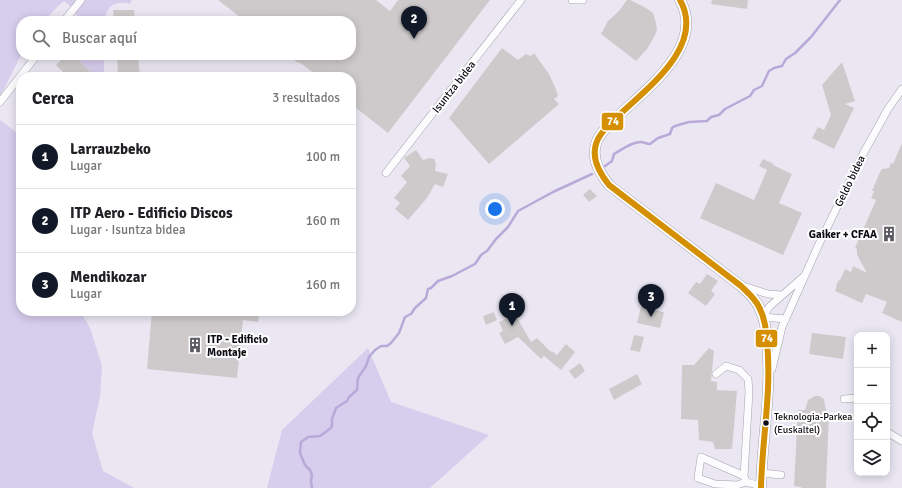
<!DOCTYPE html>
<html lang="es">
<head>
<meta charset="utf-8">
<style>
	body { margin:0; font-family:Signika,sans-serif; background:#f2f2f2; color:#202124 }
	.controls { position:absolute; right:12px; bottom:12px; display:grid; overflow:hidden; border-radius:8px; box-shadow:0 2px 10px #0003 }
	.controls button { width:36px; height:36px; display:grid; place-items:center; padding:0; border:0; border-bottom:1px solid #e0e0e0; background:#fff; color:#202124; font:20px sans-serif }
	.you { position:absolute; left:495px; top:209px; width:14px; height:14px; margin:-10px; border:3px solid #fff; border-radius:50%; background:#1a73e8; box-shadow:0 0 0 6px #1a73e833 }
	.badge { display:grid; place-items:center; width:26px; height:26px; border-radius:50%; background:#111827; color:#fff; font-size:13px; font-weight:700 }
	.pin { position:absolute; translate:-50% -33px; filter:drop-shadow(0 1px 2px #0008) }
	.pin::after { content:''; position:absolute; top:21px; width:14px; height:12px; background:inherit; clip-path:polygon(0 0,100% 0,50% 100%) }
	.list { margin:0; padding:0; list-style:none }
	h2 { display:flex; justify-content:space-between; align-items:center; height:52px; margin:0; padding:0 16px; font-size:17px }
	h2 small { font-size:13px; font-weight:400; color:#757577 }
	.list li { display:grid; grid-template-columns:26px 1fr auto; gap:12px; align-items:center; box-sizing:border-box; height:64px; padding:0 16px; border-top:1px solid #e0e0e0 }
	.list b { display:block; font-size:15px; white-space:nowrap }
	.list p { margin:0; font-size:13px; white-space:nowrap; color:#757577 }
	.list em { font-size:13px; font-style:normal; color:#757577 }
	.icon { flex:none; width:22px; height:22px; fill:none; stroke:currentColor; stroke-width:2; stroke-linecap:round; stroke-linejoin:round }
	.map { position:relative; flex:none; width:902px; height:488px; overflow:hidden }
	.search { position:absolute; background:#fff; box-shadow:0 2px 10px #0003; left:16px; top:16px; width:340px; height:44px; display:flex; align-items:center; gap:10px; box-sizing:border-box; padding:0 14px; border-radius:16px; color:#757577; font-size:15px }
	.panel { position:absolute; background:#fff; box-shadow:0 2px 10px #0003; left:16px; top:72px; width:340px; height:244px; border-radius:16px }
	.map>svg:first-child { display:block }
</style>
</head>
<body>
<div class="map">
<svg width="902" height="488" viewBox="0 0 902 488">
	<rect width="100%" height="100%" fill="#eae7f3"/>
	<!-- green -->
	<path fill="#d7cded" d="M0,0h132l-2,4c-15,-4 -24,2 -25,17h-27l-3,-11 -11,-9c-8,6 -13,13 -20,20h-23v34l-21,42z
		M75,55h29v22h-8z
		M0,120l21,16v175h59l10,17 12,38 -2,31 -8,36 11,38 31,17h-134z
		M368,348l23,54 98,33 -59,53h-163l15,-58z"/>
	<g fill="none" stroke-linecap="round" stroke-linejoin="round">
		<!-- stream -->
		<path stroke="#b9a9d9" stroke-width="2.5" d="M605,166l7,-5 2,-7c9,-5 17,-12 27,-12 3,0 5,2 9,2l8,-6 12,-4 2,-6 3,-2 14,-4 18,-1 4,-4 8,-2 6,-6 25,-13 4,-6 8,-4 7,-15 5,-3 8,-2 4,-7 9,-6 16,-16 29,-37
			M312,488l-1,-7 1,-6 -2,-5 -5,-5 -5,-12 1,-11 7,-5 12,-1 11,-8 1,-3v-6l4,-11 11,-7 2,-4 8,-7 1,-12 8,-12 3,-9 6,-7 6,-4h6l4,-3 8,-10 6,-16 6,-3 4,-6 11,-10 2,-9 3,-1 7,-7 14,-5 23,-12 6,-9 6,-4 9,-12 12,-12 10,-16 35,-19 39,-18"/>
	</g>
	<!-- building -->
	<path fill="#cecacc" d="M218,0h158l14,11 8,-11h92l-102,133 -37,-29v-27h-32l-20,-15 -1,1 -10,-8h63v-34h-106z
		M627,0h3l16,8 7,5 3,10 1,7 -3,7 -7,12 -11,12 -35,-27 7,-13 10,-9z
		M712,0h36l-1,9 -36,-5z
		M113,10h21l1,11h-21z
		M502,48l16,12 8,-6 5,2 3,-3 15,21 6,13 3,9 -4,3 5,5 -70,60 -40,-46z
		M66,55h8l22,22h-28l-12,-12z
		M117,55h21l2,22h-22z
		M842,62l13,39 -10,3 9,4 -20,41 -22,-11 6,-11 6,3 7,-15 -9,-30z
		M902,143v179l-20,-9 5,-11 -21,-8 -4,9 -27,-12 2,-6h-1l3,-5h1l5,-11 6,3 2,-6 14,7 -10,-18v-6l-2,-1 21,-48 -5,-2 3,-7h-2l8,-19 2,-3 7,-1 2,-5 2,1z
		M416,150l7,10 7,-2 4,1 2,4 -1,8 13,3 -5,13 -8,-3 -8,14 -19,22 -13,-11 5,-6 -6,-5 13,-16 -6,-6 9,-10 -6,-8z
		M763,159l11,5 -1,1 19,9 -13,29 23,10 -19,42 -83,-37 16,-35 38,17 13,-30 -8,-4z
		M590,189l7,7 -8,6 -6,-7z
		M707,274l11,7 -7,10 4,3 -9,12 -18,-13 8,-11 4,2z
		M641,307l23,5 -4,16 -23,-5z
		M152,311h107l-1,11 -15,-2 -6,58 -90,-9z
		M494,312l3,8 -11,5 -3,-9z
		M515,314l16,28 6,-4 14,14 1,-1 5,4 9,-11 9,8 -14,18 -17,-14 -3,3 -23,-22 -13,7 -6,-11 4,-2 -4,-9z
		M812,333l34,4 -3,22 -34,-5z
		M634,335l10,2 -4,15 -10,-2z
		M709,348l5,3 -3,30 6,1v8l20,1 -5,58h-17l-2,-7 -14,-2 -1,-20 -17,-1 1,-54h12z
		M580,363l5,8 -10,8 -6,-8z
		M637,374l5,10 -28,16 -5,-11z
		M815,396h4l5,3 2,12 3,1 -3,76h-25v-1l-7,-1 4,-76h7l3,-10z"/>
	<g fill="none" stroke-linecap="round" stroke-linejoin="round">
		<defs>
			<path id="street" d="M572,0h11
				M64,21l17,-21
				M0,102l37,-47
				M386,173l135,-173
				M743,286l25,8 14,1
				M786,319l-23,-2 6,-10 34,-30
				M772,369l10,-42 37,-83 44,-90 25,-45 14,-20
				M716,374l10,-8 13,4 9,9 1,13 -5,84
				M844,399l13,-1
				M887,432l15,9
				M762,473l19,2
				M746,482l-2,-6 -43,-19 -3,21 17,6 22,1 9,-3 15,4"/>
			<path id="secondary" d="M680,0c26,46 -34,89 -63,117 -9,9 -21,19 -22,32 -2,13 6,26 14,36l132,101c6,6 14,12 18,21 6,11 7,23 8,35 5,49 -5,97 -6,146"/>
		</defs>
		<!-- street casing -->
		<use href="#street" stroke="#a4a2ab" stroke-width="8"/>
		<!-- secondary casing -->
		<use href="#secondary" stroke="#a4a2ab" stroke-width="11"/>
		<!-- street -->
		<use href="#street" stroke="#fcfbfd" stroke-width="7"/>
		<!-- secondary -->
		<use href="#secondary" stroke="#fcfbfd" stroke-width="10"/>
		<defs>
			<path id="bus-1" d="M680,0c26,46 -34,89 -63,117 -9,9 -21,19 -22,32 -2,13 6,26 14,36l132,101c6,6 14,12 18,21 6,11 7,23 8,35 5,49 -5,97 -6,146"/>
		</defs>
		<!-- bus-1 casing -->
		<use href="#bus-1" stroke="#fff" stroke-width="9"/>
		<!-- bus-1 -->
		<use href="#bus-1" stroke="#d48f03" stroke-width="6"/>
	</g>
	<!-- icons -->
	<defs>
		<symbol id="building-bare" viewBox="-9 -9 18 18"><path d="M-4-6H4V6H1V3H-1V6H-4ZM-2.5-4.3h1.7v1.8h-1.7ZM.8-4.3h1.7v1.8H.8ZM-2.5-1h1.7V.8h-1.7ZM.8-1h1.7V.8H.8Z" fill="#5b5961" stroke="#fff" stroke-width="2.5" paint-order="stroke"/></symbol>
	</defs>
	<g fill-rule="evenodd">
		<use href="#building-bare" x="878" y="223" width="22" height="22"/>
		<use href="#building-bare" x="184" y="334" width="22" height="22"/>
	</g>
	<!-- markers -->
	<circle fill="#0e0c13" stroke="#fff" stroke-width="1.5" cx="766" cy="423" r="3.5"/>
	<g text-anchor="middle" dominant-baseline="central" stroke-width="4" stroke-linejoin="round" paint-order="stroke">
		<!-- bus labels -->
		<g font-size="10" fill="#0e0c13" stroke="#fff" text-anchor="start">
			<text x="774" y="417">Teknologia-Parkea<tspan x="774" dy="13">(Euskaltel)</tspan></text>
		</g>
		<!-- street labels -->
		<g font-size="11" fill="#0e0c13" stroke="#fff">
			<text transform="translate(454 87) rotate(-52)">Isuntza bidea</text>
			<text transform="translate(850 181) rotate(-64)">Geldo bidea</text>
		</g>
		<!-- poi labels -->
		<g font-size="11" font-weight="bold" fill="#0e0c13" stroke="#fff" text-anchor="end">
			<text x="877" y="234">Gaiker + CFAA</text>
			<text x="207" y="339" text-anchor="start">ITP - Edificio<tspan x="207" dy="13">Montaje</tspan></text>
		</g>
	</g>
	<g stroke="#fff" stroke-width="1.5">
		<rect x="601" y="112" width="23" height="19" rx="4" fill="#d48f03"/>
		<rect x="755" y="329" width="23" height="19" rx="4" fill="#d48f03"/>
	</g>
	<g font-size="11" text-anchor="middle" font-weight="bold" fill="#fff">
		<text x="613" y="125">74</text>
		<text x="767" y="342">74</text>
	</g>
</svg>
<div class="controls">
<button>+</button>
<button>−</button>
<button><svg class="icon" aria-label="locate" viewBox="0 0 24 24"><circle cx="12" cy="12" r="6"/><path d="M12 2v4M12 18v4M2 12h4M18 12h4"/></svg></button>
<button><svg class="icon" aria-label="layers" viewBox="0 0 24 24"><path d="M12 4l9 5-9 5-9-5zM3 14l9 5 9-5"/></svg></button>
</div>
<div class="you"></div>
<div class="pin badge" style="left:512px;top:326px">1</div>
<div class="pin badge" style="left:414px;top:39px">2</div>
<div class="pin badge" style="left:651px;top:317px">3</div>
<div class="search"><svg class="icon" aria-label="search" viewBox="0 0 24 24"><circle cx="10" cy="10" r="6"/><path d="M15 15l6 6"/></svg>Buscar aquí</div>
<section class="panel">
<h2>Cerca<small>3 resultados</small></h2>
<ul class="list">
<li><span class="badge">1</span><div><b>Larrauzbeko</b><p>Lugar</p></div><em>100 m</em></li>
<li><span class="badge">2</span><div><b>ITP Aero - Edificio Discos</b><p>Lugar · Isuntza bidea</p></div><em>160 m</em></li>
<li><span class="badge">3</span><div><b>Mendikozar</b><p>Lugar</p></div><em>160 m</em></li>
</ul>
</section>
</div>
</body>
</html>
